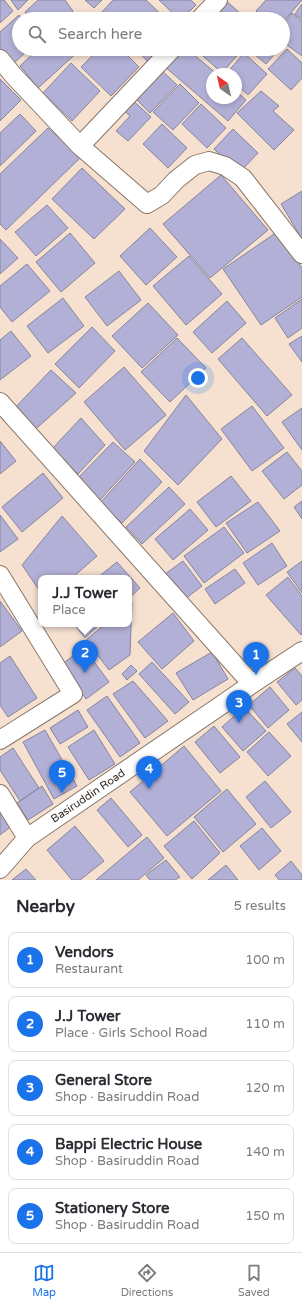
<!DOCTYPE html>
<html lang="en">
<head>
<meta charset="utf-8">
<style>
	body { margin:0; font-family:"Varela Round",sans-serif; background:#f7f7f7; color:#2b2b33 }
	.compass { position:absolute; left:206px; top:68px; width:36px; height:36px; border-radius:50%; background:#fff; box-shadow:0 2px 6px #0003; rotate:326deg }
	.you { position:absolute; left:198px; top:378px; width:14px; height:14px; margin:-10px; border:3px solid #fff; border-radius:50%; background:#1a73e8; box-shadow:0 0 0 6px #1a73e833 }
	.badge { display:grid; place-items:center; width:26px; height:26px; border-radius:50%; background:#1a73e8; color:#fff; font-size:13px; font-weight:700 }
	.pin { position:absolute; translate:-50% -33px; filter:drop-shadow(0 1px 2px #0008) }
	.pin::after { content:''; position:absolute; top:21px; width:14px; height:12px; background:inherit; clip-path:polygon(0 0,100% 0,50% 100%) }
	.popup { position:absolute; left:38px; top:575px; width:94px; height:52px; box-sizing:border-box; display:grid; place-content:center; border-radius:8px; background:#fff; filter:drop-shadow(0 1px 3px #0005); font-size:13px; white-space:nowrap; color:#7c7c81 }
	.popup b { font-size:15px; color:#2b2b33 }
	.popup::after { content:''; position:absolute; left:50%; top:100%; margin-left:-8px; border:8px solid transparent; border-top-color:#fff }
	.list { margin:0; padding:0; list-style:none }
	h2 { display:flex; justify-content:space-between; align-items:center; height:52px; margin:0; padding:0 16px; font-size:17px }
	h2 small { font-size:13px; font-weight:400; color:#7c7c81 }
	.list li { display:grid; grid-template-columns:26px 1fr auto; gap:12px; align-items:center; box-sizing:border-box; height:56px; margin:0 8px 8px; padding:0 8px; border:1px solid #e1e1e2; border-radius:8px }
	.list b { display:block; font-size:15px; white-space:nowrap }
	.list p { margin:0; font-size:13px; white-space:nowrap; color:#7c7c81 }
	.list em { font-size:13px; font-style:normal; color:#7c7c81 }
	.icon { flex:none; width:22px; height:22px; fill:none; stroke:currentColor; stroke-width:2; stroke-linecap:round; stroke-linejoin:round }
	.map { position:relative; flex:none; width:302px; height:880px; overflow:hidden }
	.search { position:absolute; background:#fff; box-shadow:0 2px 6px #0003; left:12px; right:12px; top:12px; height:44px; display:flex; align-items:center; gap:10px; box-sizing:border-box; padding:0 14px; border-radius:22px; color:#7c7c81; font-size:15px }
	.sheet { height:372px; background:#fff }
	nav { display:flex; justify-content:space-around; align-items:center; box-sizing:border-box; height:56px; border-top:1px solid #e1e1e2; background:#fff; font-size:11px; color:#7c7c81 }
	nav a { display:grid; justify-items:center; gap:2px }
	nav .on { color:#1a73e8 }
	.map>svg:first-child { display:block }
</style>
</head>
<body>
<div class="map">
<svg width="302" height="880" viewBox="0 0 302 880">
	<rect width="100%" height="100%" fill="#f6e1d1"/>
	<!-- building -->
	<path fill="#b3b0d7" stroke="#86859a" d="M0,0h4l9,11 -13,12z
		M11,0h17l-10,10z
		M38,0h27l8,11 -9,8h-34l-5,-7z
		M85,0h17l-8,8z
		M113,0h33l20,19h-57l-7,-7z
		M159,0h32l5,5 -14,14h-3z
		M225,0l22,19h-35z
		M266,0h36l-19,22v-3h-16l-11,-8z
		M302,4v15l-7,-5z
		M292,13l10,8v35l-19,-14v-17z
		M19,15l3,4h-3v30h10l-19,18 -10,-13v-22z
		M38,49h43l-43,39 -18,-22z
		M99,49h22l18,18 -28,29 -30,-29z
		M136,49h24l-12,13z
		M178,49h9l30,25h-5v24h24v-7l10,9 -18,21 -64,-55z
		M195,49h43l3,2 -19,22z
		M248,49h31l-13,15z
		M287,49l15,14v15l-11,12 -23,-21z
		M244,53l23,21 -19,21 -12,-11v-10h-10z
		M71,63l29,28 -28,30 -29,-28z
		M157,66l20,19 -27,28 -19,-19z
		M0,79l21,21 -21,21z
		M180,84l19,19 -26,27 -20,-18z
		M261,91l18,15 -6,5 21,19 -20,20 -37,-37z
		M129,97l22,20 -23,24 -12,-10 14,-15 -10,-9z
		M201,104l25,24 -19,20 -25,-24z
		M20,114l16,17 -36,35v-33z
		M162,124l25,24 -19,20 -25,-24z
		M48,128l33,29 -75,73 -6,-6v-50z
		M233,129l25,24 -19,20 -25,-24z
		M82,168l43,41 -31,30 -42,-40z
		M221,175l47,55 -58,48 -47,-54z
		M302,191v48l-21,-35z
		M47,205l21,23 -32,28 -21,-24z
		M150,228l27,29 -31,28 -26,-29z
		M277,232l25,36v29l-41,28 -38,-56z
		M70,233l25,30 -34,29 -25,-30z
		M0,239l18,19 -18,16z
		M189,256l33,38 -36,31 -33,-39z
		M27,264l23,27 -38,31 -12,-15v-21z
		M119,271l22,29 -34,26 -22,-29z
		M63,298l21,28 -36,27 -21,-27z
		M302,299v29l-14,10 -13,-20z
		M227,301l19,22 -34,30 -19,-21z
		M148,303l30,32 -36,33 -30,-32z
		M92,327l23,24 -36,37 -24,-24z
		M11,331l20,25 -31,24v-40z
		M302,336v26l-13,-18z
		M177,338l29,30 -36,34 -29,-30z
		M242,338l50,57 -25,21 -49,-57z
		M124,367l42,48 -41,35 -41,-48z
		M51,370l25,23 -47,42 -19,-22z
		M186,395l36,44 -44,46 -34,-34z
		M252,406l32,42 -32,23 -31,-42z
		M302,408v42l-20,-28z
		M81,418l24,27 -27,29 -26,-25z
		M0,441l16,20 -16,13z
		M113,442l22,20 -36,39 -22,-22z
		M287,452l15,19v14l-18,14 -22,-28z
		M140,459l22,23 -40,41 -22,-20z
		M43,473l20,25 -41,34 -20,-25z
		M231,476l20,25 -35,26 -19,-25z
		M169,487l16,17 -43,40 -16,-17z
		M302,501v18l-8,-12z
		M258,502l22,29 -33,22 -21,-30z
		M190,509l18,21 -35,30 -18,-21z
		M0,515l18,24 -18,13z
		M62,516l35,40 -25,22h-31v15l-19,-28z
		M224,527l20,26 -40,30 -20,-27z
		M272,543l15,23 -29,19 -15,-22z
		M183,561l19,25 -17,13 -20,-25z
		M302,561v32l-15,-21z
		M117,562l23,26 -11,10v-20h-32z
		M235,569l10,14 -30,21 -10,-15z
		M288,577l14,19v38l-1,1 -35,-40z
		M0,601l22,30 -22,16z
		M132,602l-2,53 -21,15 -23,-30 19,-16h24v-19z
		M173,613l21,28 -32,28 -24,-27z
		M74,624h26l-15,14z
		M84,648l25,34 -23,17 -24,-35z
		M212,652l16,27 -35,21 -17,-27z
		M10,656l27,42 -29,19 -8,-12v-42z
		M152,662l37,40 -14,12 -36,-40z
		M131,665l6,6 -10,9 -5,-6z
		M295,668l7,8v24l-6,5 -19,-23z
		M133,681l35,40 -23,17 -32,-44z
		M270,687l19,23 -21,18 -19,-23z
		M107,696l33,47 -20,14 -33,-47z
		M244,707l22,24 -23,20 -21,-24z
		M78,710l10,17 -28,17 -10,-16z
		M302,712v30l-15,-18z
		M214,726l26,31 -20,16 -25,-31z
		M45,730l32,56 -23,13 -31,-57z
		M94,730l21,34 -26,16 -21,-33z
		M269,732l22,24 -23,20 -21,-24z
		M184,746l37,45 -54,45 -37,-44z
		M13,748l26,40 -19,13 -20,-31v-13z
		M265,781l26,31 -20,16 -25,-31z
		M42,786l11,18 -25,16 -11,-17z
		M227,789l29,35 -33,28 -29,-35z
		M111,798l31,37 -14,12 -31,-37z
		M0,807l13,18 -13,10z
		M194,821l26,32 -28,26 -28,-33z
		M75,826l29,35 -24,19h-8l-25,-30z
		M262,828l19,23 -22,19 -19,-24z
		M147,837l17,21 -26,22h-42z
		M166,860l14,17 -5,3h-25l-4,-5z
		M291,861l11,14v5h-23l-4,-5z
		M226,865l12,15h-30z
		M26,869l10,11h-24z"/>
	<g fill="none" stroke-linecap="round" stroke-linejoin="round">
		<defs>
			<path id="minor" d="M200,19l18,-19
				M0,59l13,16 67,71 67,58 15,-9 14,-15 19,-15 14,-4 16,5 18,12 59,76
				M80,146l92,-97
				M0,402l252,282
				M0,575l73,119 -73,46
				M0,794l27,44
				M0,869l27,-31 225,-154 50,-33"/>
		</defs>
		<!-- minor casing -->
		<use href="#minor" stroke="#887667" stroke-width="20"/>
		<!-- minor -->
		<use href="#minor" stroke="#fff" stroke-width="18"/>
	</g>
	<g text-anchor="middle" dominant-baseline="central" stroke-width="3.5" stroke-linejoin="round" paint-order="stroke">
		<!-- street labels -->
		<g font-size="11" fill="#352d27" stroke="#fff">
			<text transform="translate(88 796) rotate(-34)">Basiruddin Road</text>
		</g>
	</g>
</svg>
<svg class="compass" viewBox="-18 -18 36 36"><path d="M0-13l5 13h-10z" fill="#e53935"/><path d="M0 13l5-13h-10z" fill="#7c7c81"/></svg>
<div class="you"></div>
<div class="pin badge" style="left:256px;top:675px">1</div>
<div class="pin badge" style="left:85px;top:673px">2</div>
<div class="popup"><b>J.J Tower</b>Place</div>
<div class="pin badge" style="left:239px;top:723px">3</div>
<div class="pin badge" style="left:149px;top:789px">4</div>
<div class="pin badge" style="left:62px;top:793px">5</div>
<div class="search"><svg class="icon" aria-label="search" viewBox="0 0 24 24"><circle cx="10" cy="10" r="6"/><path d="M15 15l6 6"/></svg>Search here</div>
</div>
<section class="sheet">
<h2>Nearby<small>5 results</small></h2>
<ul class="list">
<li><span class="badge">1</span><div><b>Vendors</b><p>Restaurant</p></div><em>100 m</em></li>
<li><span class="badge">2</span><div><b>J.J Tower</b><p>Place · Girls School Road</p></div><em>110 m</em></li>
<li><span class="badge">3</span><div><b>General Store</b><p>Shop · Basiruddin Road</p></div><em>120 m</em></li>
<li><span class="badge">4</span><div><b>Bappi Electric House</b><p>Shop · Basiruddin Road</p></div><em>140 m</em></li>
<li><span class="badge">5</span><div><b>Stationery Store</b><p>Shop · Basiruddin Road</p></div><em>150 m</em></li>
</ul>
</section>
<nav>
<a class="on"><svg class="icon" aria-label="map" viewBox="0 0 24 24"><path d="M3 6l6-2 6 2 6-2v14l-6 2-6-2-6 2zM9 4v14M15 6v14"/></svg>Map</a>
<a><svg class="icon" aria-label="directions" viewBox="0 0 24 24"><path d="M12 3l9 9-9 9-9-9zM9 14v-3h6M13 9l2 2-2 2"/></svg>Directions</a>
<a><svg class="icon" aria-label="saved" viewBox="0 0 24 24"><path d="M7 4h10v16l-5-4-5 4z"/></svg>Saved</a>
</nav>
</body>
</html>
